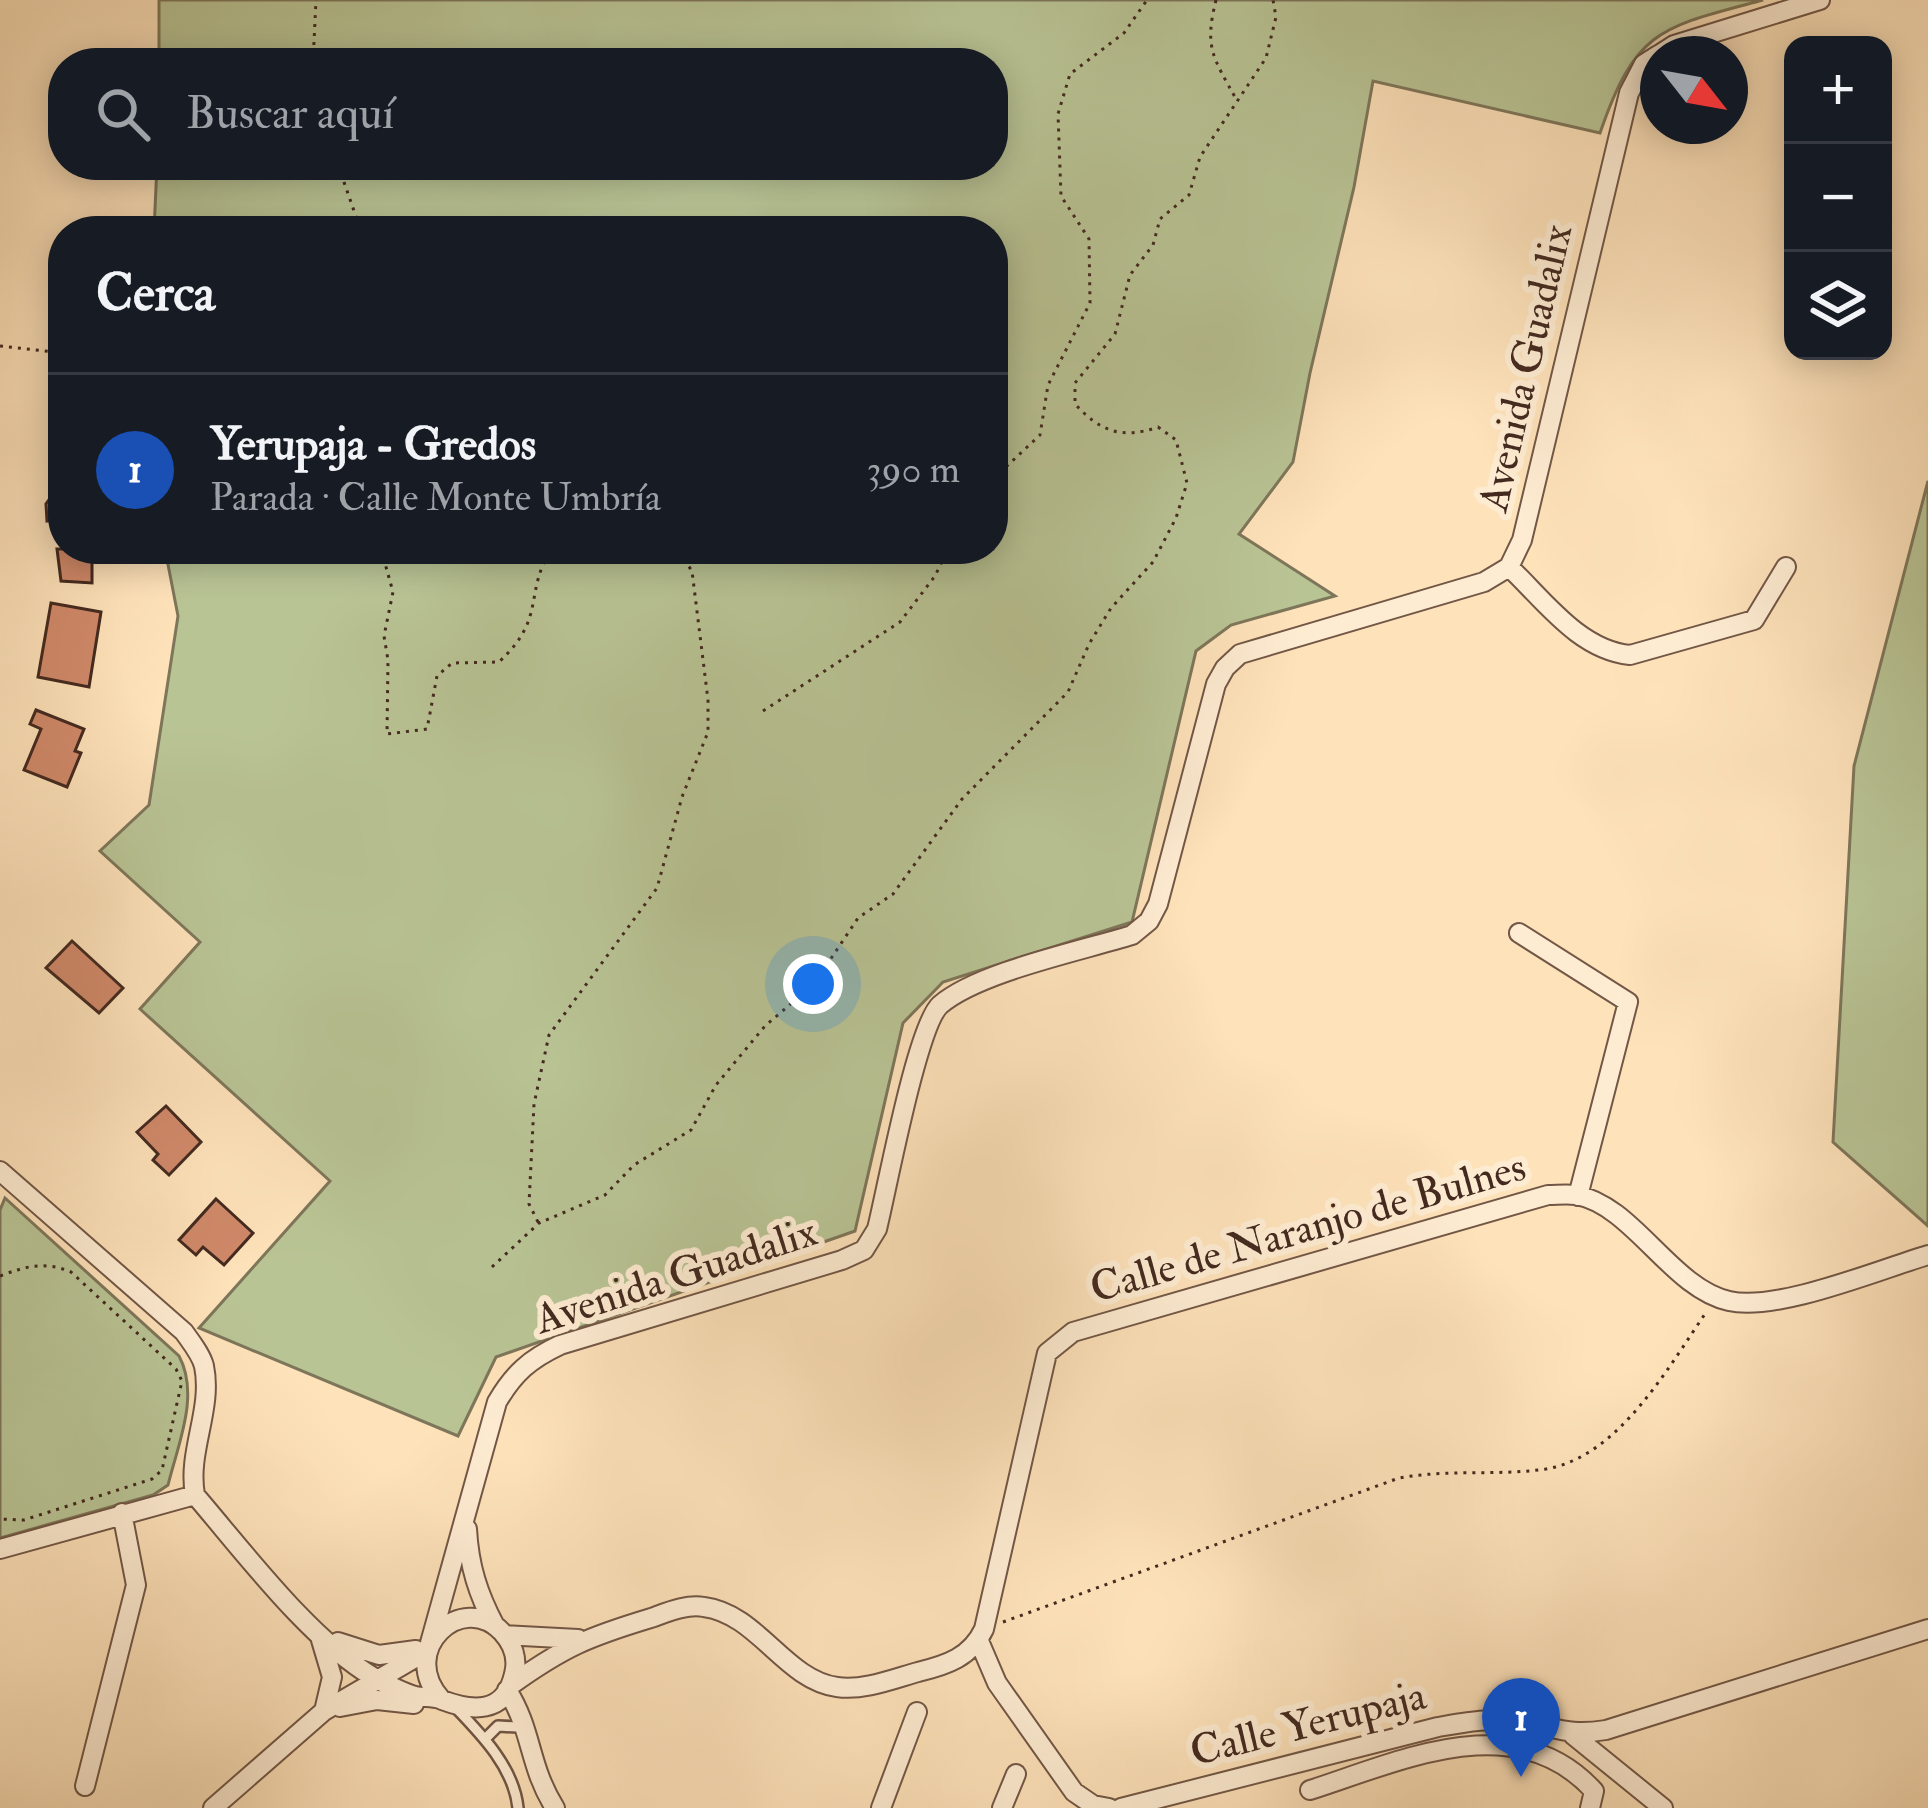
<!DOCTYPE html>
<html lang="es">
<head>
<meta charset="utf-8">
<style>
	body { margin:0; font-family:"IM FELL Double Pica",serif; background:#242831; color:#f1f3f6 }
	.controls { position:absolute; right:36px; top:36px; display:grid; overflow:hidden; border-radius:24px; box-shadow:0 6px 30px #0003 }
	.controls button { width:108px; height:108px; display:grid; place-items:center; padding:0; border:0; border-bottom:3px solid #363941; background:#171b24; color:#f1f3f6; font:60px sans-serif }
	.compass { position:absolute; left:1640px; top:36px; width:108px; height:108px; border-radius:50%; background:#171b24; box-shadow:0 6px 30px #0003; rotate:121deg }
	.you { position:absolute; left:813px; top:984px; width:42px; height:42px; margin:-30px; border:9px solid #fff; border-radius:50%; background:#1a73e8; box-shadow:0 0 0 18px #1a73e833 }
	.badge { display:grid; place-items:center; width:78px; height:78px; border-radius:50%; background:#c59692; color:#fff; font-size:39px; font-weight:700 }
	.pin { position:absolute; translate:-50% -99px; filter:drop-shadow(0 3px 6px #0008) }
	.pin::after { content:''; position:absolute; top:63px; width:42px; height:36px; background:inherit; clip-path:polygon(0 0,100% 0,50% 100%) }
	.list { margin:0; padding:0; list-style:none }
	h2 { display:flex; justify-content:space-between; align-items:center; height:156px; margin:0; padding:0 48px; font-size:51px }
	h2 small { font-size:39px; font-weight:400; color:#9ea1a6 }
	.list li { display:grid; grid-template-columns:78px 1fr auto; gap:36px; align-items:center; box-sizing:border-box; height:192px; padding:0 48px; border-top:3px solid #363941 }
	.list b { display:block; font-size:45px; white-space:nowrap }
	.list p { margin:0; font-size:39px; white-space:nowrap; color:#9ea1a6 }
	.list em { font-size:39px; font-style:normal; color:#9ea1a6 }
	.icon { flex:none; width:66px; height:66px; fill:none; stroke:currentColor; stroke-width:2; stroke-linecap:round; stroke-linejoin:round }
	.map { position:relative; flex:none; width:1928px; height:1808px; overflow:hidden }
	.search { position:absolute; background:#171b24; box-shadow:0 6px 30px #0003; left:48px; top:48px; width:960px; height:132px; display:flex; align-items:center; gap:30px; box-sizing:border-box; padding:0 42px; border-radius:48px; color:#9ea1a6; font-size:45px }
	.panel { position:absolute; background:#171b24; box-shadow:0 6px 30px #0003; left:48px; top:216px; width:960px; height:348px; border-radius:48px }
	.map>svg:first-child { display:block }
</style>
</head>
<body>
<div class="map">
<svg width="1928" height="1808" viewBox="0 0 1928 1808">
	<rect width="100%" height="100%" fill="#fee2ba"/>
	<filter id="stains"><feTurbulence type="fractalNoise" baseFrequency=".00167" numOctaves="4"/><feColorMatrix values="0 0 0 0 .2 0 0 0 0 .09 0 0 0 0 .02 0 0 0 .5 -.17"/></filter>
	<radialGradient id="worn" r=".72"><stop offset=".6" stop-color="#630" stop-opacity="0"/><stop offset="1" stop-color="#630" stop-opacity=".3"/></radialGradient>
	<!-- green -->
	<path fill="#b9c495" stroke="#7e765a" stroke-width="3" d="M159,0h1604c-101,27 -127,28 -163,133l-227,-52 -19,106 -44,186 -17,89 -54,72 96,62 -104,29 -35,26 -64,271 -189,60 -40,41 -48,208 -359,126 -38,79 -259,-108 131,-147 -190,-172 60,-67 -100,-91 49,-46 29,-189 -13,-67h828v-318h-839l3,-66h836v-102h-834z
		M1928,481v745l-95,-84 21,-376z
		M5,1198l174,158c21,39 -1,88 -11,129l-15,10 -153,43v-328z"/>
	<!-- building -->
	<path fill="#d0896a" stroke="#43291f" stroke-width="3" d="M63,480v39l-16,2 -1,-17z
		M57,549h63l1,9 -29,4v21l-31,-2z
		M51,603l50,9 -12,75 -51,-10z
		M36,710l48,19 -9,22 6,2 -14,34 -43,-17 17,-41 -11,-5z
		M72,941l51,47 -24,25 -53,-45z
		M166,1106l35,36 -32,33 -16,-15 5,-6 -21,-22z
		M216,1199l37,34 -29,32 -21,-18 -7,8 -17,-15z"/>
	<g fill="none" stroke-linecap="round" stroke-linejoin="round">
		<defs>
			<path id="lane" d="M455,1707c27,28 59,61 63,101
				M485,1739l13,-13 19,1"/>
			<path id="street" d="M1660,54l14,-9 146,-45
				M1509,567c35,33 70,83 121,88l124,-35 32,-53
				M1519,933l109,69 -50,194
				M0,1171l184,161c7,10 17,22 20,34 9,44 -17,85 -9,129 49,57 114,144 178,182 13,7 28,15 42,19 8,2 19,0 27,4 29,11 63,15 72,-26 4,-15 -1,-30 -12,-42 -40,-42 -105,18 -61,67
				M467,1529c2,37 11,65 28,97
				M0,1549l195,-54
				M505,1635l73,4
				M321,1640l11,37 -8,34
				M979,1641l18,42 77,109 19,13 16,3
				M338,1642l41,13 37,-5
				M430,1643l67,-241c17,-29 33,-43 63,-57l282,-85 22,-10 13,-21c10,-40 40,-203 63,-224 38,-33 141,-54 192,-70l17,-14 9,-17 58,-220 9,-16 15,-14 244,-72 25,-15 13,-27 107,-447 15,-29 14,-9
				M511,1685c53,-38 77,-48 140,-67 17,-6 35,-14 53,-11 54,7 81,73 133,80 26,4 56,-8 81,-15 29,-7 53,-15 66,-43l63,-276 26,-21 475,-137c9,0 19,-1 28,0 57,10 95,93 153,106 48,11 149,-31 199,-46
				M507,1690c26,41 21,75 48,118
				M340,1707l37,-7 37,4
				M1573,1735l90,73
				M85,1786l51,-201 -14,-72
				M1310,1790c91,-29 206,-85 284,1l-4,17
				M213,1808l111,-97 103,-60
				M881,1808l36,-96
				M1002,1808l14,-34
				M1121,1808l317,-81c28,-5 56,-10 85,-5 36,6 45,14 83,8l322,-101"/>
		</defs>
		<!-- lane casing -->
		<use href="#lane" stroke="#725746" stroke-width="14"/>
		<!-- street casing -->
		<use href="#street" stroke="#725746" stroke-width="22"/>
		<!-- path -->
		<path stroke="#43291f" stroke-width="3" stroke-dasharray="3 6" stroke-linecap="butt" d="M1216,0c-12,48 -3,57 20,99
			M313,63l3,-63
			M338,165l23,66
			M0,346l63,7
			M993,479l47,-44 8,-50 42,-82 -1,-64 -28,-43 -3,-82 12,-40 54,-41 23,-33
			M381,549l12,43 -9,44 4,24 -1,74 40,-5 10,-53 15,-13 47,-1c48,-45 24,-66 52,-113
			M763,711l137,-89 35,-46 13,-27
			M538,1222l-9,-18 5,-100 15,-69 108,-147 25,-91 26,-65v-32l-16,-129 -15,-22
			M492,1267l47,-44 66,-28 29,-30 57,-35 25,-45 49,-59 49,-42 44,-66 35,-24 69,-95 106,-107 21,-48 22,-36 42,-46 23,-44 11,-35 -11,-43 -18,-13c-37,13 -58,4 -83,-23v-21l40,-49 15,-59 23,-30 7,-26 29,-24 11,-38 66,-99 10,-41 -3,-17
			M0,1276c26,-10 45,-15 71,-4l105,97 6,12 -20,89 -10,9 -128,41 -24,-1
			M1003,1622l396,-144c49,-9 98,-2 147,-9 73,-12 123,-103 161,-158"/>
		<!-- lane -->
		<use href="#lane" stroke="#feecd2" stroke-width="9"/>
		<!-- street -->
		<use href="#street" stroke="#feecd2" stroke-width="18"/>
	</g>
	<g text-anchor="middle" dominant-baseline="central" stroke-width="12" stroke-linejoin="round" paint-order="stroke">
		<!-- street labels -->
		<g font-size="42" fill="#43291f" stroke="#feecd2">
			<text transform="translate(1526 368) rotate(-77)">Avenida Guadalix</text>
			<text transform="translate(1308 1228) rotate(-16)">Calle de Naranjo de Bulnes</text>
			<text transform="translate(676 1276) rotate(-18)">Avenida Guadalix</text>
			<text transform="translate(1308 1724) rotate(-14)">Calle Yerupaja</text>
		</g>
	</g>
	<rect width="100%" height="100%" filter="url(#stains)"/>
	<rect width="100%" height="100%" fill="url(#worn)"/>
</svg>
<div class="controls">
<button>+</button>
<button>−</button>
<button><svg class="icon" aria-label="layers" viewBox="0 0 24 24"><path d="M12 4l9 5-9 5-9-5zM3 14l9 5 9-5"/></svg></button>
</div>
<svg class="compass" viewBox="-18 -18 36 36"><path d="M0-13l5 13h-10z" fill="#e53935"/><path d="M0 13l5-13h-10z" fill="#9ea1a6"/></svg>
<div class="you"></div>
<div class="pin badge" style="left:1521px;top:1777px;background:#1a4fb4">1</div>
<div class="search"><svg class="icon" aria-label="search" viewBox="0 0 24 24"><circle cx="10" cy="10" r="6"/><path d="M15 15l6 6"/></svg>Buscar aquí</div>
<section class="panel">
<h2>Cerca<small></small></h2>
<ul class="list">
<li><span class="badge" style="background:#1a4fb4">1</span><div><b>Yerupaja - Gredos</b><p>Parada · Calle Monte Umbría</p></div><em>390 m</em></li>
</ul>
</section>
</div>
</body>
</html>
